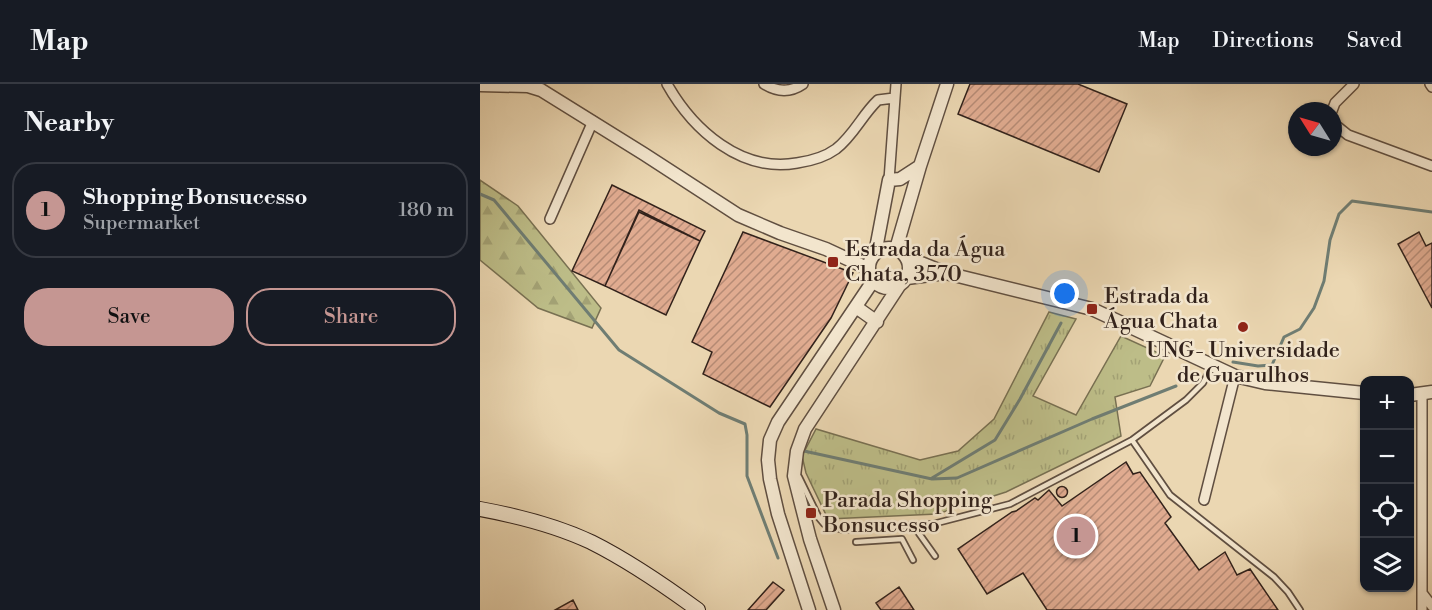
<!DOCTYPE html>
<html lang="en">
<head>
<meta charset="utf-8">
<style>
	body { margin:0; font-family:"Libre Bodoni",serif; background:#20242c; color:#f1f3f6 }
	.controls { position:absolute; right:18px; bottom:18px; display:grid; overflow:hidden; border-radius:12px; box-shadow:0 2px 4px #0004 }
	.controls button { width:54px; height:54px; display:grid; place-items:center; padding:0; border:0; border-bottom:2px solid #363941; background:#171b24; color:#f1f3f6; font:30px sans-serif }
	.compass { position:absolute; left:808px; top:18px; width:54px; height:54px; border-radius:50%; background:#171b24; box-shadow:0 2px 4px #0004; rotate:307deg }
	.you { position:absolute; left:585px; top:210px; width:21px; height:21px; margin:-15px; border:4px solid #fff; border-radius:50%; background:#1a73e8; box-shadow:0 0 0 9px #1a73e833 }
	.badge { display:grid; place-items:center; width:39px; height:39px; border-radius:50%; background:#c59692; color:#111; font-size:20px; font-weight:700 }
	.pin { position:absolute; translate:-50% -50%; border:3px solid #fff; box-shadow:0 2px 6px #0006 }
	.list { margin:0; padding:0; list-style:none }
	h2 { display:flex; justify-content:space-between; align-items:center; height:78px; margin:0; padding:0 24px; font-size:26px }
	h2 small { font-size:20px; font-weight:400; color:#9ea1a6 }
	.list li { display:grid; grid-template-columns:39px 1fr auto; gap:18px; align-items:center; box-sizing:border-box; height:96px; margin:0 12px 12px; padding:0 12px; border:2px solid #363941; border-radius:24px }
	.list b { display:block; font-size:22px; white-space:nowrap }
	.list p { margin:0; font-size:20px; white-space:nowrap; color:#9ea1a6 }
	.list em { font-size:20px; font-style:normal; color:#9ea1a6 }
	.actions { display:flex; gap:12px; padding:18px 24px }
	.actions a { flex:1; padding:14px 0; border:2px solid #c59692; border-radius:24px; text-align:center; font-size:21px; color:#c59692 }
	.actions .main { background:#c59692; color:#111 }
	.icon { flex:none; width:33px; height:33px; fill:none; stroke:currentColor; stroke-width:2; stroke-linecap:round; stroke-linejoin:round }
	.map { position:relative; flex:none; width:952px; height:526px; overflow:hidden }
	header { display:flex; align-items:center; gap:36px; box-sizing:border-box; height:84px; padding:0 30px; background:#171b24; border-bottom:2px solid #363941 }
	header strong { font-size:28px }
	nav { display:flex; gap:33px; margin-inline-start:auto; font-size:21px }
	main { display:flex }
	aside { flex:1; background:#171b24 }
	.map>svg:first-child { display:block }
</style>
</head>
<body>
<header>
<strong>Map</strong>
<nav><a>Map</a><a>Directions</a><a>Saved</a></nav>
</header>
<main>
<aside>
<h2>Nearby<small></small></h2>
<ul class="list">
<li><span class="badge">1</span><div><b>Shopping Bonsucesso</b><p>Supermarket</p></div><em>180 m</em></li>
</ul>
<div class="actions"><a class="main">Save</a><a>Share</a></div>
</aside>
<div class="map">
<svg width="952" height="526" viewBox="0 0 952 526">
	<defs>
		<pattern id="grass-tufts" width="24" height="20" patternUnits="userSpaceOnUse" patternTransform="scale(1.5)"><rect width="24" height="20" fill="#bdbd88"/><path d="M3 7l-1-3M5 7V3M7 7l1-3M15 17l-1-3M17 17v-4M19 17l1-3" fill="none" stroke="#a3a275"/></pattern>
		<pattern id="forest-firs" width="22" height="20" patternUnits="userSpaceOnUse" patternTransform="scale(1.5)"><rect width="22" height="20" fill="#bdbd88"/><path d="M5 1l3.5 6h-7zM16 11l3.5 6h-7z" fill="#a3a275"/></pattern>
		<pattern id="building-hatch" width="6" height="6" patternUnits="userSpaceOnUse" patternTransform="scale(1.5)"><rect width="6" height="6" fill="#e0ab90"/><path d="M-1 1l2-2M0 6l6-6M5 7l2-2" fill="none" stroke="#b68b75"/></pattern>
	</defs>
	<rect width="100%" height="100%" fill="#ebd7b2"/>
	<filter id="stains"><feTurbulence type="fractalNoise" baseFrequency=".00333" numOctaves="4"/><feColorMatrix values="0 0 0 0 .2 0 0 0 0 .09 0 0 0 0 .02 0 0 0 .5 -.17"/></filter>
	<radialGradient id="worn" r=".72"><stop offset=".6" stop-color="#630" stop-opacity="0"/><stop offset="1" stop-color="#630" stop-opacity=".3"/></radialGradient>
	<!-- grass -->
	<path fill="url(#grass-tufts)" stroke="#787052" stroke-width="1.5" d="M569,228l27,7 -43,77 43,19 45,-79 44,20 -15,30 -35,11 6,39 -115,56 -69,22 -109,5 -22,-46 -4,-17 14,-27 104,31 38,-9 36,-32z"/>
	<!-- forest -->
	<path fill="url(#forest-firs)" stroke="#787052" stroke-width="1.5" d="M0,96l38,26 83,102 -9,20 -54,-20 -58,-48z"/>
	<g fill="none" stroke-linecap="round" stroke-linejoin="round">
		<!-- stream -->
		<path stroke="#6f7d73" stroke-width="3" d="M0,110l14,6 125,150 100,63 26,11 2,11v41l31,82
			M753,278l25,4 14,-1 12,-28 16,-8 14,-21 10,-27 6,-41 9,-26 13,-13 80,11
			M324,367l128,28 25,-1 135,-59 84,-33
			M452,394l63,-38 25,-41 41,-76"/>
	</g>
	<!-- building -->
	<path fill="url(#building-hatch)" stroke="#32221b" stroke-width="1.5" d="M490,0h108l49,20 -28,68 -141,-58z
		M132,101l93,46 -5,10 -61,-31 -34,76 -33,-15z
		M159,128l61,29 -34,74 -61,-29z
		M263,148l110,41 -22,45 -61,89 -67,-33 9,-22 -20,-10z
		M939,148l7,14 6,-3v65l-34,-64z
		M646,378l7,12 7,-2 31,45 -6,6 34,47 26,-18 12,23 13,-6 28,41h-231l-24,-37 -36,21 -29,-45 54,-37 4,-1 19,-13 3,2 11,-10 13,16z
		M576.5 408a5.5 5.5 0 1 1 11 0a5.5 5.5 0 1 1-11 0Z
		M293,498l11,8 -18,20h-18z
		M419,503l15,23h-33l-5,-7z
		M93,516l5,10h-23z"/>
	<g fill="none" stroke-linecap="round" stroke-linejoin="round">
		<defs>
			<path id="service" d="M652,356l38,55 104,82 14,15 12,18
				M319,393l20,41 5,6 19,6 90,-6 77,-20 122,-64 54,-40 17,-17 9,-17
				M433,441l22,31
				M376,458l46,-3 11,21"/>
			<path id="minor" d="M187,0c26,46 74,89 130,79 14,-2 28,-6 39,-14 18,-14 26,-34 42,-49l16,-2
				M284,0c13,8 26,9 39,0
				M950,0l2,3
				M852,27l3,-8 19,-19
				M853,39l15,12 84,31
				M409,96l7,-96
				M70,135l43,-98
				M942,311v215
				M724,416l31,-124
				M942,509l10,13"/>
			<path id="tertiary" d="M0,1l48,1 13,4 103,64 94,61 42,18 46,16 43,20
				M389 184a20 20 0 1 1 40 0a20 20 0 1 1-40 0Z
				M416,165l24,-83 27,-82
				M395,170l14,-74 11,-1 20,-13
				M426,173l40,16 146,36 143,67 30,7 99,10
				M427,194l38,-5
				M376,223l21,15
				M930,311l22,-3
				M329,526l-31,-96 -8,-35 -2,-19 2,-20 8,-18 95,-141
				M354,526l-24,-71 -16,-63 3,-25 8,-22 94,-143"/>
			<path id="secondary" d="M0,425c38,7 77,17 111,33 38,19 73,43 107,68"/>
		</defs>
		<!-- service casing -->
		<use href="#service" stroke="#604f41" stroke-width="8"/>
		<!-- minor casing -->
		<use href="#minor" stroke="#604f41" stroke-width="12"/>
		<!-- tertiary casing -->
		<use href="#tertiary" stroke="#604f41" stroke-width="15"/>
		<!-- secondary casing -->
		<use href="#secondary" stroke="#32221b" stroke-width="16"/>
		<!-- service -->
		<use href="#service" stroke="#f2e5cd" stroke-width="4.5"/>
		<!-- minor -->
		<use href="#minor" stroke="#f2e5cd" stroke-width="9"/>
		<!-- tertiary -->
		<use href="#tertiary" stroke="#f2e5cd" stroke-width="12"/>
		<!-- secondary -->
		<use href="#secondary" stroke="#f2e5cd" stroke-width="14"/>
	</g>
	<!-- markers -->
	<g fill="#8f2418" stroke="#f2e5cd" stroke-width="2">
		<rect x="347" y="172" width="12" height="12" rx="3"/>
		<rect x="606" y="219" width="12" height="12" rx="3"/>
		<circle cx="763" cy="243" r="6"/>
		<rect x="325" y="423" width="12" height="12" rx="3"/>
	</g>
	<g text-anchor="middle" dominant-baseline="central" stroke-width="5" stroke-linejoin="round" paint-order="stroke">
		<!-- poi labels -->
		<g font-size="22" fill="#32221b" stroke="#f2e5cd" text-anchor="start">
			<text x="365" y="165">Estrada da Água<tspan x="365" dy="25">Chata, 3570</tspan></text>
			<text x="624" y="212">Estrada da<tspan x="624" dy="25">Água Chata</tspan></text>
			<text x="763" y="266" text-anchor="middle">UNG- Universidade<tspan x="763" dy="25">de Guarulhos</tspan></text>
			<text x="343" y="416">Parada Shopping<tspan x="343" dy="25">Bonsucesso</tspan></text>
		</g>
	</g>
	<rect width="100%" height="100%" filter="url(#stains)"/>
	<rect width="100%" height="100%" fill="url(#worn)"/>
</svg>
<div class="controls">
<button>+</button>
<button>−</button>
<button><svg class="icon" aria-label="locate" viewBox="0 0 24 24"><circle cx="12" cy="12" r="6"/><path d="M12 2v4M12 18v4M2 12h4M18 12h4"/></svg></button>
<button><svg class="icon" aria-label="layers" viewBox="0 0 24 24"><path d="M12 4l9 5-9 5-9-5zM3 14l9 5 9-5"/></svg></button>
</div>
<svg class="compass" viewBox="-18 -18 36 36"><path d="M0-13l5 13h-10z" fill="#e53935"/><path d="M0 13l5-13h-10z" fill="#9ea1a6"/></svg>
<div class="you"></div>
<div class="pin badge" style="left:596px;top:452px">1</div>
</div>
</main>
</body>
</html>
